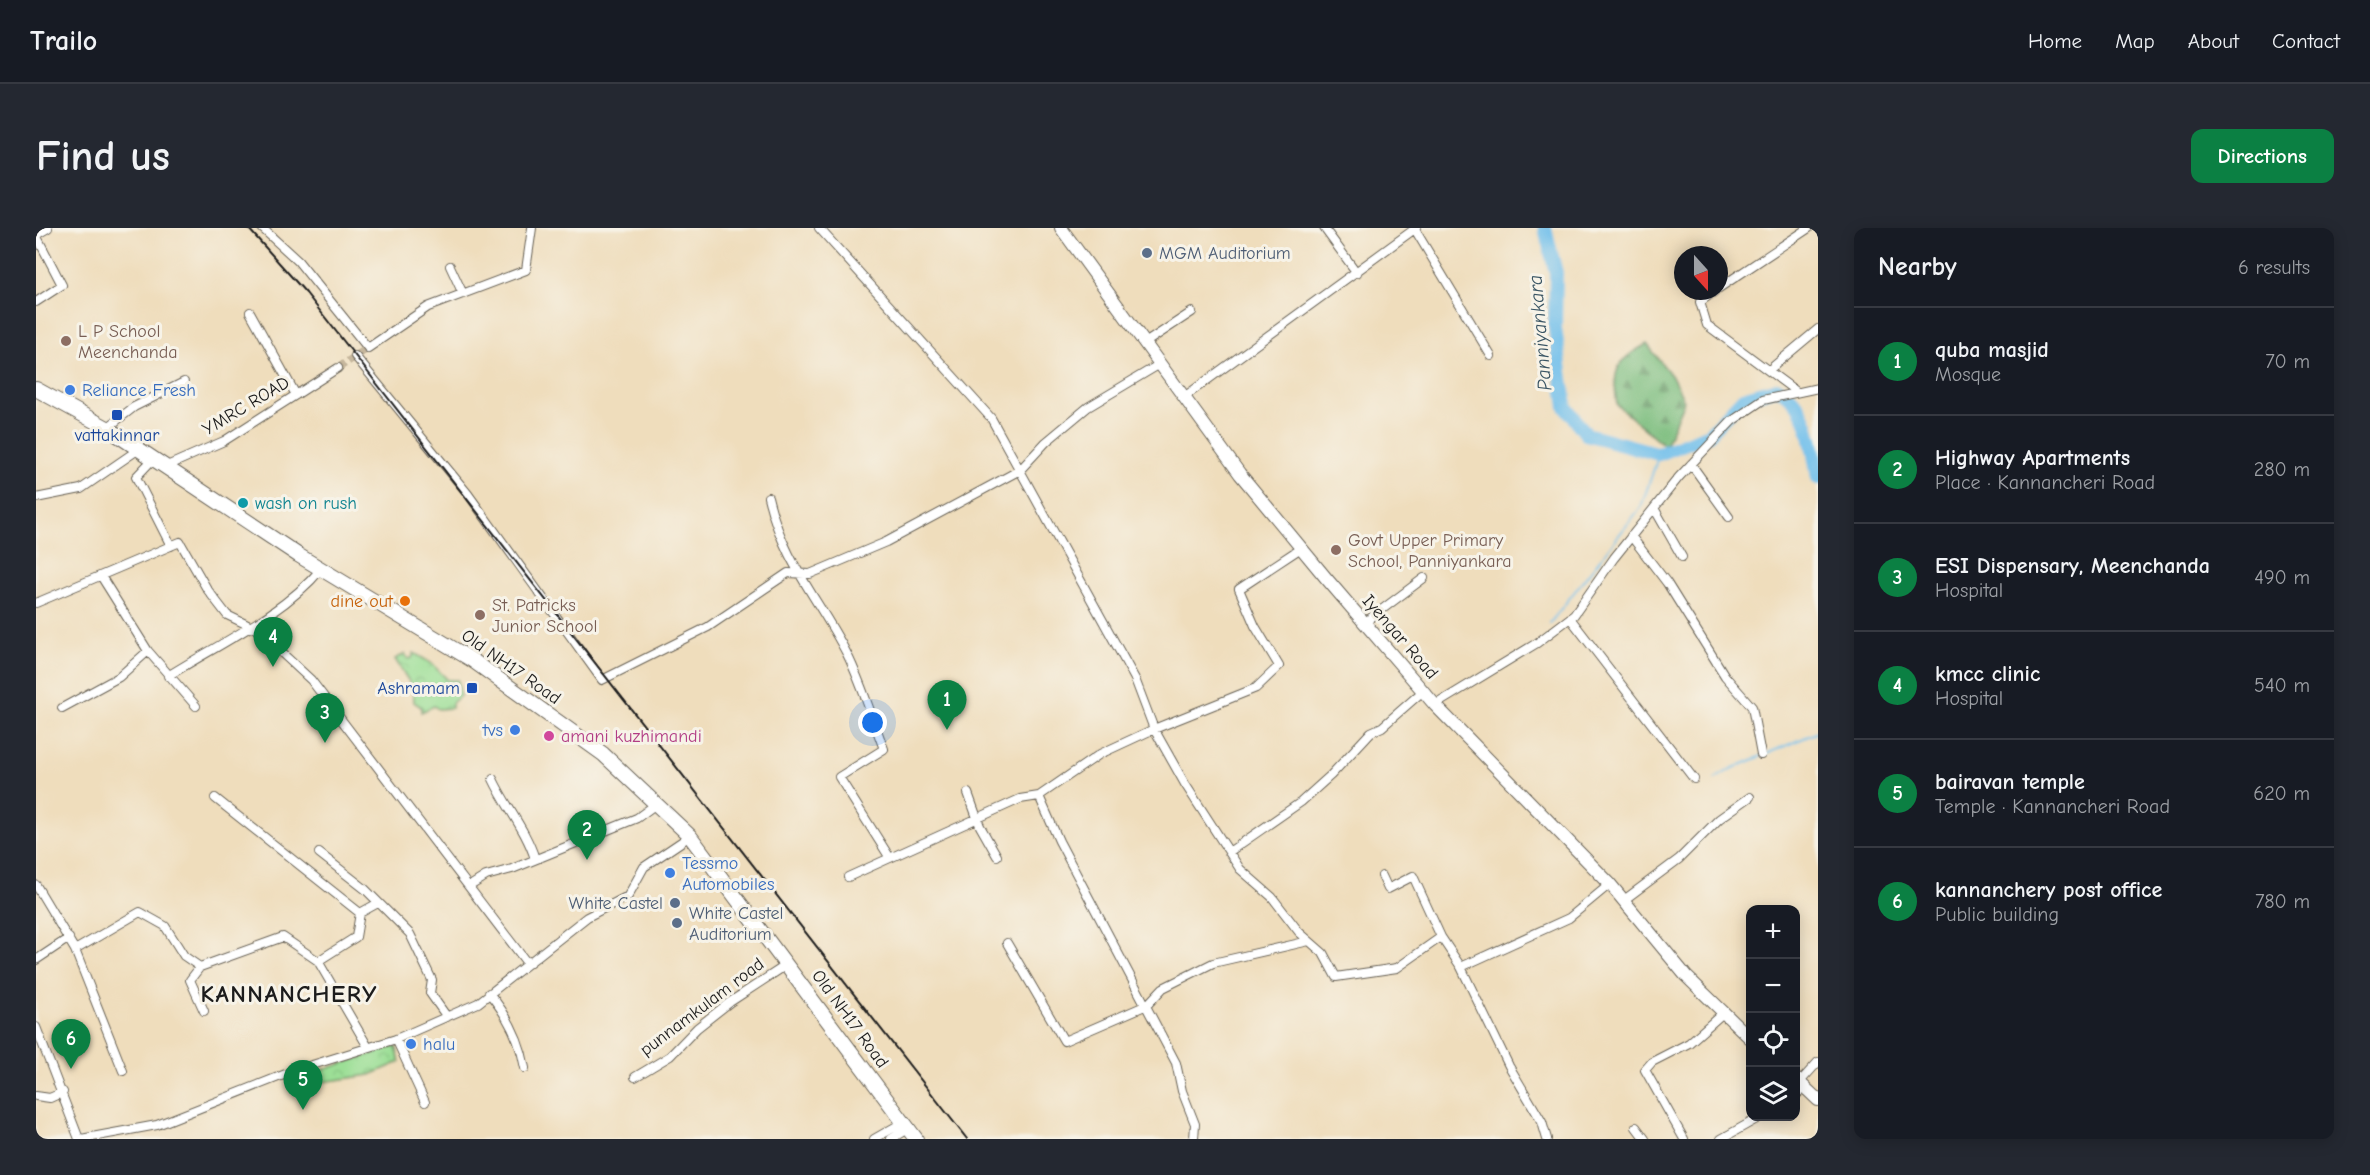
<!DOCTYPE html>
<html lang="en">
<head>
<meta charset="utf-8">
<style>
	body { margin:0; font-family:"Comic Neue",sans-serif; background:#242831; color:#f1f3f6 }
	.controls { position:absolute; right:18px; bottom:18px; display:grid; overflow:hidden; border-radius:12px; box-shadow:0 3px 15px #0003 }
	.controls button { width:54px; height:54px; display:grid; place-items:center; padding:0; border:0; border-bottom:2px solid #363941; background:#171b24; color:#f1f3f6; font:30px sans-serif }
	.compass { position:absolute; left:1638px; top:18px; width:54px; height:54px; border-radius:50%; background:#171b24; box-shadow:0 3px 15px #0003; rotate:159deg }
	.you { position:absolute; left:837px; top:495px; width:21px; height:21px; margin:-15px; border:4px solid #fff; border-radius:50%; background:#1a73e8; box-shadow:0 0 0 9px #1a73e833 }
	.badge { display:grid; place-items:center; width:39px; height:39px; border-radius:50%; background:#0b8043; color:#fff; font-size:20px; font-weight:700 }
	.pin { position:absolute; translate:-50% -50px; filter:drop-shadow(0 2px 3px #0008) }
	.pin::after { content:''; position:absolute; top:32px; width:21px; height:18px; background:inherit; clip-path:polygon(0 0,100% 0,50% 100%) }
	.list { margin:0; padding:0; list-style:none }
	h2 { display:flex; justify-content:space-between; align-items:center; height:78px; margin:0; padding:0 24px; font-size:26px }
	h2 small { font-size:20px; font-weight:400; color:#9ea1a6 }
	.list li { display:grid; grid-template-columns:39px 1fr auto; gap:18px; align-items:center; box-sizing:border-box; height:108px; padding:0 24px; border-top:2px solid #363941 }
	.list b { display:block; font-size:22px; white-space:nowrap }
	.list p { margin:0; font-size:20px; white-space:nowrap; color:#9ea1a6 }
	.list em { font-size:20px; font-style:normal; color:#9ea1a6 }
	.icon { flex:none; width:33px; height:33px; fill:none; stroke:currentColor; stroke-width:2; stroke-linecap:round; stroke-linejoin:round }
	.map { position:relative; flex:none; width:1782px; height:911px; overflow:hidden; border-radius:12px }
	header { display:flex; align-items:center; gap:36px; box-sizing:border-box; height:84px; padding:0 30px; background:#171b24; border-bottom:2px solid #363941 }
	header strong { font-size:28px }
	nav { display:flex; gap:33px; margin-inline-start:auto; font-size:21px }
	.intro { display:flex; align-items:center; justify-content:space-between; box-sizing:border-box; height:144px; padding:0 36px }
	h1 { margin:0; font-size:42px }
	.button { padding:15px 27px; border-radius:12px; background:#0b8043; color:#fff; font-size:21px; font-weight:700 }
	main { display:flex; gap:36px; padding:0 36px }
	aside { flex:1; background:#171b24; border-radius:12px; box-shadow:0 3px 15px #0003 }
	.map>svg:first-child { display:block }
</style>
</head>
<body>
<header>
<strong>Trailo</strong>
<nav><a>Home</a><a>Map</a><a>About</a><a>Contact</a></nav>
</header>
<div class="intro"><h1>Find us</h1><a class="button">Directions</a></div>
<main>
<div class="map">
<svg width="1782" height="911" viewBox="0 0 1782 911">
	<defs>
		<pattern id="forest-firs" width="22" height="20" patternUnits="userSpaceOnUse" patternTransform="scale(1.5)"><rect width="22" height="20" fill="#7dbe7f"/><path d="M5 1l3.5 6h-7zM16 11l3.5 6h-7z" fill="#669a67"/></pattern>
		<pattern id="park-crowns" width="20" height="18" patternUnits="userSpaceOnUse" patternTransform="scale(1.5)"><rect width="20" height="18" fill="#9cdf96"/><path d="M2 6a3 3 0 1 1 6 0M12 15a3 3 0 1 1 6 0" fill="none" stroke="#86bf81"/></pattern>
	</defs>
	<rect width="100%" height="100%" fill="#f7f3e8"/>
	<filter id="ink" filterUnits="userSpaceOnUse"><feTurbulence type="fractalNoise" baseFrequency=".0167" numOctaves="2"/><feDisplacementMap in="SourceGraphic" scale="12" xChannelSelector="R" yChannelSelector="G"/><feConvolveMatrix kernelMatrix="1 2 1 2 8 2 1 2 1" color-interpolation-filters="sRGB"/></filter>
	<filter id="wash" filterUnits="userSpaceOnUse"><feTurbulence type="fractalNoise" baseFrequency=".008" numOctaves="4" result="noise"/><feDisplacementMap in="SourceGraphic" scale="24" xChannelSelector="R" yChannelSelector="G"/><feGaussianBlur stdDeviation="1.35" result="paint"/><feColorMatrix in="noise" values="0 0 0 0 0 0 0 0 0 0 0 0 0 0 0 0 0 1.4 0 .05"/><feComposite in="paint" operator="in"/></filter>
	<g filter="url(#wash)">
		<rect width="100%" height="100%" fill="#efddbc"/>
		<!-- forest -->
		<path fill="url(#forest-firs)" stroke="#4c6d4e" stroke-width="1.5" d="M1611,116l26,34 11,23 -19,45 -48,-41c-5,-36 -1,-44 30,-61z"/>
		<!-- park -->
		<path fill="url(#park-crowns)" stroke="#5c7e59" stroke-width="1.5" d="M378,425l17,10 17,17h10l2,16 -8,7v5l-14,1 -4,-3 -13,6v-5l-7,-5 -1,-14 -18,-29 10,-5 3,5 4,-1z
			M360,818l4,16 -30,13 -54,8v-11z"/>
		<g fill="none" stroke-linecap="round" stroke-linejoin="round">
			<!-- stream -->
			<path stroke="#71bfeb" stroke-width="2" d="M1514,395l91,-116 18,-53
				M1679,551l16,-10 87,-37"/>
			<!-- river -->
			<path stroke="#71bfeb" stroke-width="14" d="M1509,0l11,45 -1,55 11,79 20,27 73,20 50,-20 34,-36 34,-10c33,15 35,58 41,90"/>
		</g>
	</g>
	<g filter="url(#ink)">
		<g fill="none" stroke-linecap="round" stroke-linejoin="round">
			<!-- minor-tunnel -->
			<path stroke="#c5b69c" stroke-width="8" stroke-dasharray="8 4" stroke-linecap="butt" d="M302,140l30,-20"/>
			<defs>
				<path id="minor" d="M226,0l36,33 70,87 60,-41 98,-37 6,-42
					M783,0l172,190 144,261 19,50 31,55 55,85 32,28 27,35 24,21 13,24 61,-9 44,-31 20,30 108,-49 41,-34
					M1288,0l33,45
					M1378,0l77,128
					M0,7l26,50 -26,17
					M0,7l12,-7
					M414,38l13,28
					M1683,60l90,-60
					M1679,63l-15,11 7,23 90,67
					M214,84l46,83
					M1109,115l47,-31
					M319,128l113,138 134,186 106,-53 80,-54 22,1 76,-32 134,-72 26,-28 42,-35 72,-43
					M1733,142l49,-41
					M1148,169l232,-169
					M71,200l27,-21 50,-25
					M118,230l-18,19 35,69
					M1655,236l38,53
					M131,238l57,-25 114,-73
					M732,269c15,64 50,101 79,157 15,30 25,64 37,95l-45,28 51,81
					M0,270l45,-9 58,-40
					M1618,280l28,49
					M1595,308l36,47 58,93 27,31 9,48
					M65,348l47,75 48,55
					M0,375l144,-61 27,47 20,26 29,14 55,51 216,283
					M1534,390l124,161
					M1328,395l60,-45
					M132,448c49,-31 116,-62 153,-107
					M1399,477l102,-62 37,-28 40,-57 65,-81 53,-56 31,-21 55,-12
					M26,480l57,-31 29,-26
					M457,551c13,28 33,51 42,80
					M932,565l12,33 17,30
					M1003,568l20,45 117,222 6,28 13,33 -1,15
					M179,570l145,115 18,-10
					M1193,624l72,-50 30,-27 40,-43 11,-5 41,-36
					M283,625l46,36 45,45 22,46 -2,13 17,24
					M1346,648l6,13 25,-13 28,61
					M812,649l172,-78 19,-3 61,-42 54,-25 102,-41 23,-22 -24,-40 -16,-37 62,-41
					M0,657l39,65 48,121
					M434,658l16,-10 26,-7 125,-51 19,-14
					M1588,672l55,-41 40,-40 31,-22
					M971,715l57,98 83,-36 16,-17 50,-25 96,-22
					M39,722l65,-38 25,14 19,30 16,11 83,-30 35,24 38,-24 4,-24
					M0,732l33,-22
					M282,733l50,86
					M164,739l-10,13 14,31
					M1425,739l48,99 33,56 5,17
					M453,765c19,23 31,46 36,75
					M0,799l43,112
					M360,811l29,63
					M599,849l35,-21 27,-28 33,-26 58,-38
					M1763,855l19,-21
					M1760,867l9,-7
					M0,868l14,2 13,-6
					M1600,899l9,12
					M45,911l76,-14 139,-55 100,-31 82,-36 109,-86 41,-21 16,-29 46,-31
					M838,911l28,-16
					M855,911l16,-10
					M1648,911l-39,-69 7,-8 37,-19 34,-30
					M1685,911l41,-23"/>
				<path id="secondary" d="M1025,0l179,246 86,104 109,127 175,179 76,92 64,62
					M1760,851l22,21"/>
				<path id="primary" d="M0,161l71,39 191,127 174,105 131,94 87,82 226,303"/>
			</defs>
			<!-- minor casing -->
			<use href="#minor" stroke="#666054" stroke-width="10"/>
			<!-- secondary casing -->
			<use href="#secondary" stroke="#666054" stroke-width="14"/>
			<!-- primary casing -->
			<use href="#primary" stroke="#666054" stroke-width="16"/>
			<!-- minor -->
			<use href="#minor" stroke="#fff" stroke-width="8"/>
			<!-- secondary -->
			<use href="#secondary" stroke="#fff" stroke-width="12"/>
			<!-- primary -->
			<use href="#primary" stroke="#fff" stroke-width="14"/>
			<!-- rail -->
			<path stroke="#1c1c1c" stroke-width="2" d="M212,0l58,65 661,846"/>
		</g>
	</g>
	<!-- markers -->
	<g fill="#5c6f8a" stroke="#f7f3e8" stroke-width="2">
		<circle cx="1111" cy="25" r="6"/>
		<circle cx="639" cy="675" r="6"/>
		<circle cx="641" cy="695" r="6"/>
	</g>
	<g fill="#8d6e63" stroke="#f7f3e8" stroke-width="2">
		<circle cx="30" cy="113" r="6"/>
		<circle cx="1300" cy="322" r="6"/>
		<circle cx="444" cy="387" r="6"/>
	</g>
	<g fill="#3f7fe0" stroke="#f7f3e8" stroke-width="2">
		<circle cx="34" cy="162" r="6"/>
		<circle cx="479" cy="502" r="6"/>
		<circle cx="634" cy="645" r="6"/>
		<circle cx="375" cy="816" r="6"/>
	</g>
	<g fill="#1a4fb4" stroke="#f7f3e8" stroke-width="2">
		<rect x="75" y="181" width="12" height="12" rx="3"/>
		<rect x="430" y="454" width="12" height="12" rx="3"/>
	</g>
	<circle fill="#0f9aa8" stroke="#f7f3e8" stroke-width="2" cx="207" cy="275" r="6"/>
	<circle fill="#e8710a" stroke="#f7f3e8" stroke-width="2" cx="369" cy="373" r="6"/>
	<circle fill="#d1479c" stroke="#f7f3e8" stroke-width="2" cx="513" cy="508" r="6"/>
	<g text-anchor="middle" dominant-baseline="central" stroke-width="6" stroke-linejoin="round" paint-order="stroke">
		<!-- service labels -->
		<g font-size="18" fill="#4e5e75" stroke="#f7f3e8" text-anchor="start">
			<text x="1123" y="25">MGM Auditorium</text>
			<text x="627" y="675" text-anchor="end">White Castel</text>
			<text x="653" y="685">White Castel<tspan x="653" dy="21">Auditorium</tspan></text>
		</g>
		<!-- education labels -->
		<g font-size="18" fill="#785e54" stroke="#f7f3e8" text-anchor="start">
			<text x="42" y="103">L P School<tspan x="42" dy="21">Meenchanda</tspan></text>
			<text x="1312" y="312">Govt Upper Primary<tspan x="1312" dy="21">School, Panniyankara</tspan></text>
			<text x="456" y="377">St. Patricks<tspan x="456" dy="21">Junior School</tspan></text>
		</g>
		<!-- shop labels -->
		<g font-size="18" fill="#366cbe" stroke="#f7f3e8" text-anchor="start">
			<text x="46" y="162">Reliance Fresh</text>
			<text x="467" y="502" text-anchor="end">tvs</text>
			<text x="646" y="635">Tessmo<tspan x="646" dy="21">Automobiles</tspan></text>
			<text x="387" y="816">halu</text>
		</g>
		<!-- street labels -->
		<g font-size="18" fill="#1c1c1c" stroke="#f7f3e8">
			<text transform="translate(210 178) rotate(-31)">YMRC ROAD</text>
			<text transform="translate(1364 409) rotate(49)">Iyengar Road</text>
			<text transform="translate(475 439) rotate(35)">Old NH17 Road</text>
			<text transform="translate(666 779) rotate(-37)">punnamkulam road</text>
			<text transform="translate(814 791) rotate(54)">Old NH17 Road</text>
		</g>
		<!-- transit labels -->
		<g font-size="18" fill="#164399" stroke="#f7f3e8">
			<text x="81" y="207">vattakinnar</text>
			<text x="424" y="460" text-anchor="end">Ashramam</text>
		</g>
		<!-- culture labels -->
		<g font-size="18" fill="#0d838f" stroke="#f7f3e8" text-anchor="start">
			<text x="219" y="275">wash on rush</text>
		</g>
		<!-- food labels -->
		<g font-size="18" fill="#c56008" stroke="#f7f3e8" text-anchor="end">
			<text x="357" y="373">dine out</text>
		</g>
		<!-- hotel labels -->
		<g font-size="18" fill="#b23c85" stroke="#f7f3e8" text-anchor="start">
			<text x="525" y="508">amani kuzhimandi</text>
		</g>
		<!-- water labels -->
		<g font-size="20" font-style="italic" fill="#3a5564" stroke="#f7f3e8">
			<text transform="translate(1504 105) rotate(-95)">Panniyankara</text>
		</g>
		<!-- district labels -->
		<g font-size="24" font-weight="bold" letter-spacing="1.5" fill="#1c1c1c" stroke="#f7f3e8">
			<text x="253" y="766">KANNANCHERY</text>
		</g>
	</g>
</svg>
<div class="controls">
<button>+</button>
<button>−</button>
<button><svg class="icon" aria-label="locate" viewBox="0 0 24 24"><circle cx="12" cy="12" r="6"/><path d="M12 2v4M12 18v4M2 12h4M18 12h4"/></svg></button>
<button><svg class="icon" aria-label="layers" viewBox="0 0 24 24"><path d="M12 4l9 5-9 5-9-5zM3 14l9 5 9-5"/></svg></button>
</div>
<svg class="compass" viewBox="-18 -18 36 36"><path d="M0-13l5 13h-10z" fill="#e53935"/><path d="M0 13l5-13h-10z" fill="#9ea1a6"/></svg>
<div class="you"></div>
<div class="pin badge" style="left:911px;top:502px">1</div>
<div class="pin badge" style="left:551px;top:632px">2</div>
<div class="pin badge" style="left:289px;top:515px">3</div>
<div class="pin badge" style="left:237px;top:439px">4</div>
<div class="pin badge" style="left:267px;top:882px">5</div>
<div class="pin badge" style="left:35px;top:841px">6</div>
</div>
<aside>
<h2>Nearby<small>6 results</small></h2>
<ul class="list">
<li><span class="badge">1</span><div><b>quba masjid</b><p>Mosque</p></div><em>70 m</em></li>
<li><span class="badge">2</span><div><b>Highway Apartments</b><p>Place · Kannancheri Road</p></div><em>280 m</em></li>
<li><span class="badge">3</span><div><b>ESI Dispensary, Meenchanda</b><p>Hospital</p></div><em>490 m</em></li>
<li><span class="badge">4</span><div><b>kmcc clinic</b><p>Hospital</p></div><em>540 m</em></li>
<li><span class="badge">5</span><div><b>bairavan temple</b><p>Temple · Kannancheri Road</p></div><em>620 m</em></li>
<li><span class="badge">6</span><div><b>kannanchery post office</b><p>Public building</p></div><em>780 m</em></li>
</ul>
</aside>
</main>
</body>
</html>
